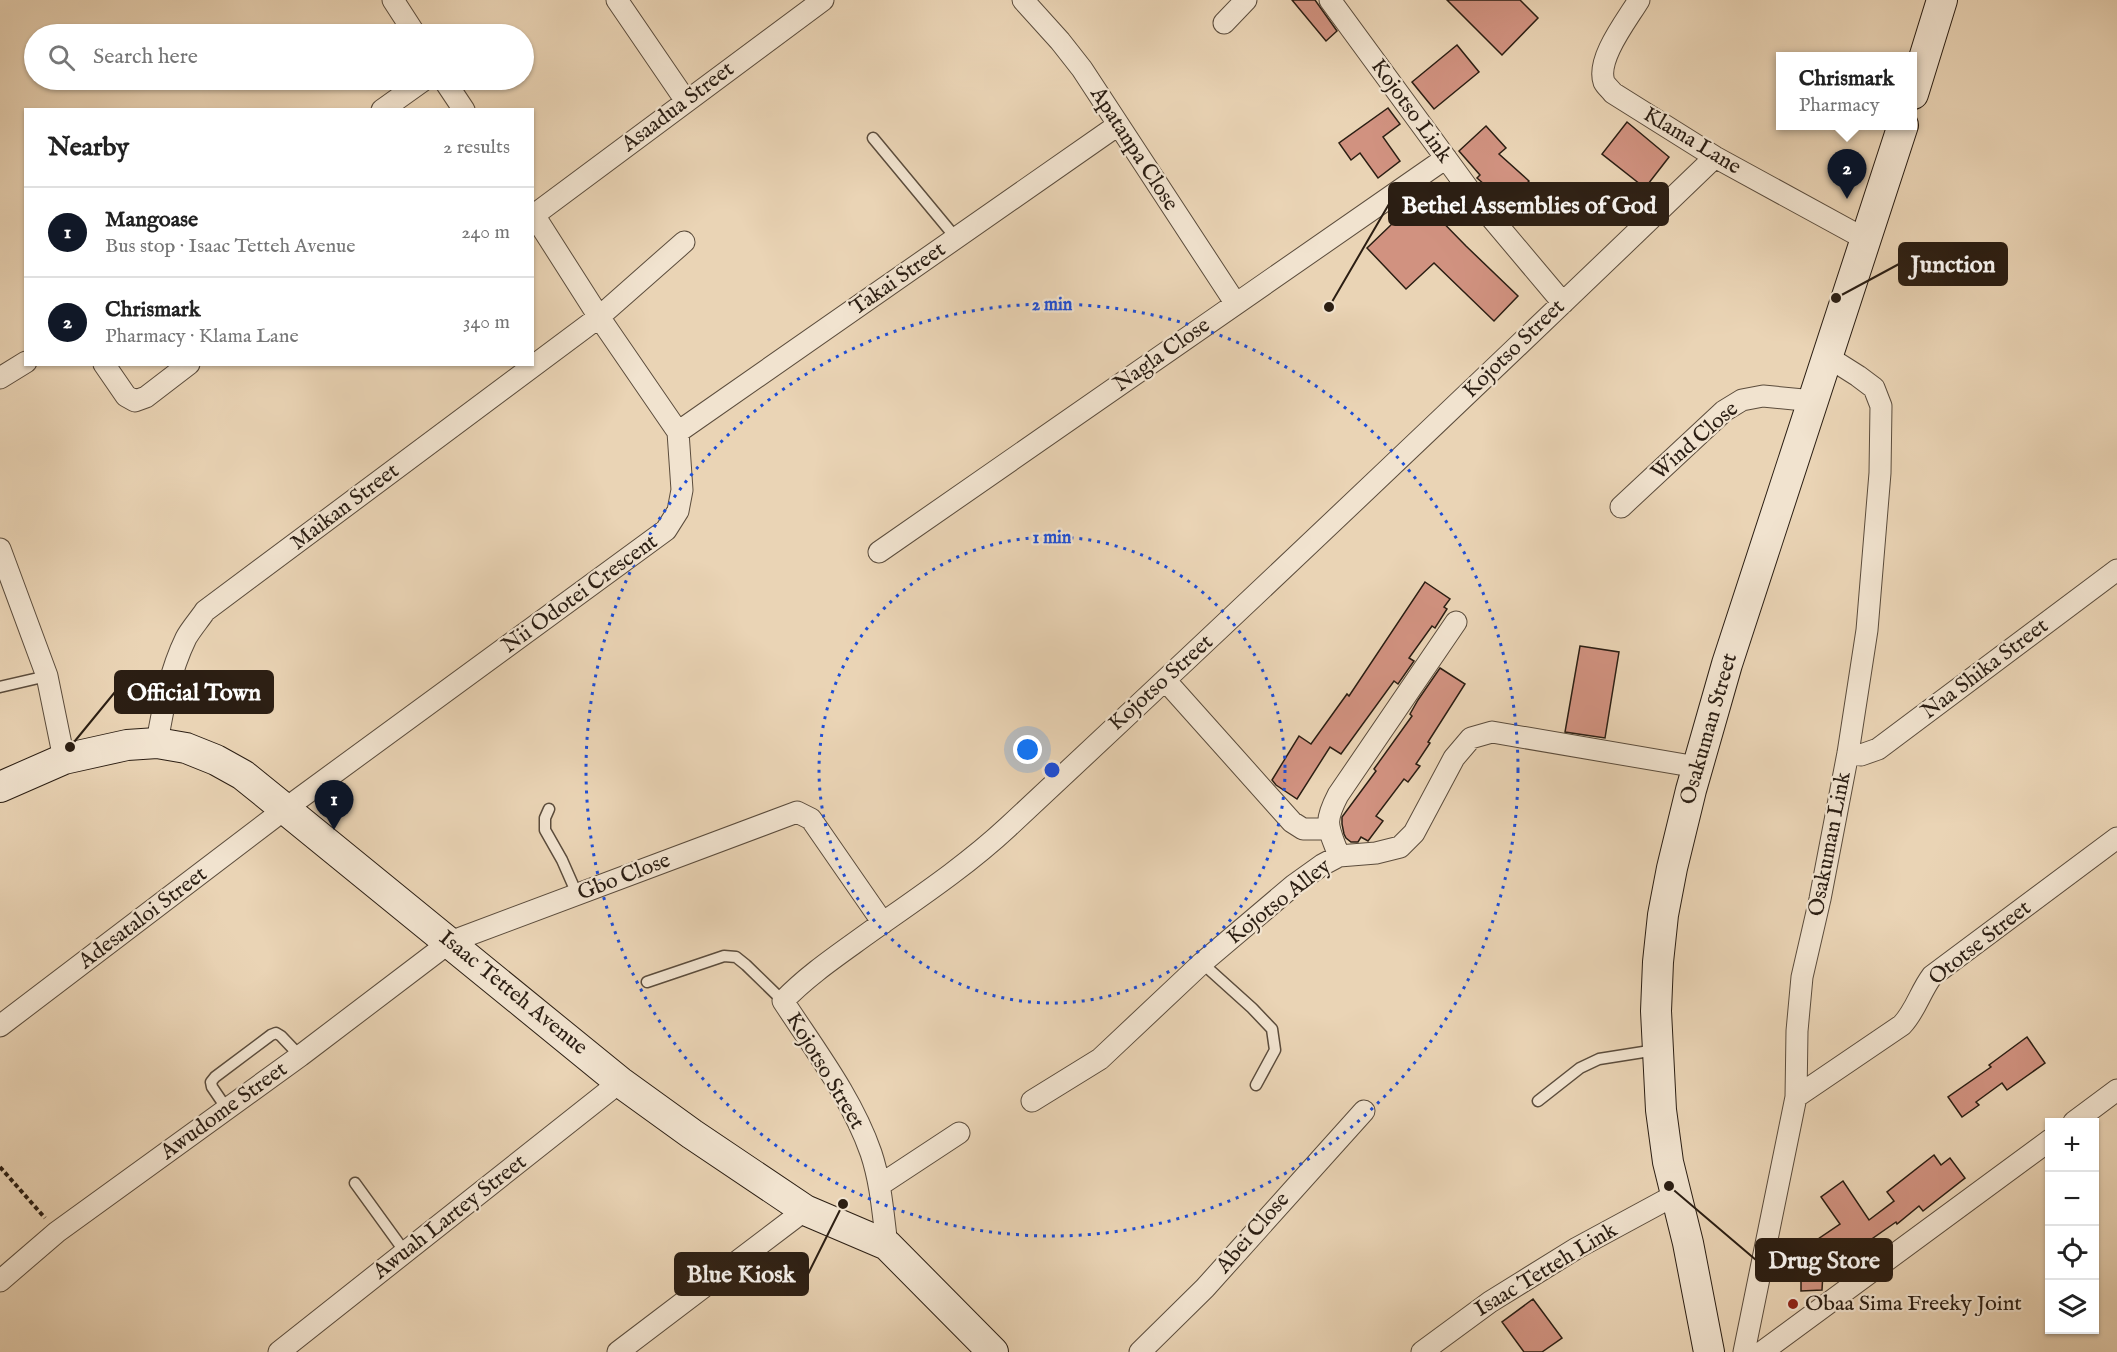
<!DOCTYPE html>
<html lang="en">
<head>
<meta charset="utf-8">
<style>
	body { margin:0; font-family:"IM FELL English",serif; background:#f2f2f2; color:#222 }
	.controls { position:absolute; right:18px; bottom:18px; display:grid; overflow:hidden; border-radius:0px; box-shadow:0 2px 4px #0004 }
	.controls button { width:54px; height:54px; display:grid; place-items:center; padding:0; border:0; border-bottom:2px solid #e0e0e0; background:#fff; color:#222; font:30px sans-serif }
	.you { position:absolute; left:1028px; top:750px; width:21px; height:21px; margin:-15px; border:4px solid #fff; border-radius:50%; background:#1a73e8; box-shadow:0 0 0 9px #1a73e833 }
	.badge { display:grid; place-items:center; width:39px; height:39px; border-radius:50%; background:#111827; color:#fff; font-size:20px; font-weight:700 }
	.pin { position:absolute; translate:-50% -50px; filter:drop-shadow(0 2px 3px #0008) }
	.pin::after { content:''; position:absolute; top:32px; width:21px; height:18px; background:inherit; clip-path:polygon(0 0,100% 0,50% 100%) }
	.popup { position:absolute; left:1776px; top:52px; width:141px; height:78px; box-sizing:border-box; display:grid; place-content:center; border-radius:0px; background:#fff; filter:drop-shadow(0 2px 4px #0005); font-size:20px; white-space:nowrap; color:#767676 }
	.popup b { font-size:22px; color:#222 }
	.popup::after { content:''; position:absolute; left:50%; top:100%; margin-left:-12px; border:12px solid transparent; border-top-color:#fff }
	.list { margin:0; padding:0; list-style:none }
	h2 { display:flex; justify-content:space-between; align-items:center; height:78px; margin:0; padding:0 24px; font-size:26px }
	h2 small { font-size:20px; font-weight:400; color:#767676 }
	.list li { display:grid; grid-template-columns:39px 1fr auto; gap:18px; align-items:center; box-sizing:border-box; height:90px; padding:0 24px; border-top:2px solid #e0e0e0 }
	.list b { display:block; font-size:22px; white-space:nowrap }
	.list p { margin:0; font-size:20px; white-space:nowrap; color:#767676 }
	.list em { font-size:20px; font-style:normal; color:#767676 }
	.icon { flex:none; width:33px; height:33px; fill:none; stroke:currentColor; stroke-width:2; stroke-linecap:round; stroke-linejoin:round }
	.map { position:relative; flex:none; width:2117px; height:1352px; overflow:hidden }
	.search { position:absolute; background:#fff; box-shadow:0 2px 4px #0004; left:24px; top:24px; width:510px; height:66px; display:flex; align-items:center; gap:15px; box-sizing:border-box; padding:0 21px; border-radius:33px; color:#767676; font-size:22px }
	.panel { position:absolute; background:#fff; box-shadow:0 2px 4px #0004; left:24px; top:108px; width:510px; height:258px; border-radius:0px }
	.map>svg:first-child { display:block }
</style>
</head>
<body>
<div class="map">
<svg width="2117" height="1352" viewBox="0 0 2117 1352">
	<rect width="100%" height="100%" fill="#ead4b5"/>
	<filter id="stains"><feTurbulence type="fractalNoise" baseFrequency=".00333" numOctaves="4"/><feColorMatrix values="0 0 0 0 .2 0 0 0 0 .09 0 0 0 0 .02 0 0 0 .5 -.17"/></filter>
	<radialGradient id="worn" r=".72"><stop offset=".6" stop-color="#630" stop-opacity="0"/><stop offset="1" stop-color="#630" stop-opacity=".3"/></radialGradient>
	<!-- building -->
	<path fill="#d19280" stroke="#2b1e13" stroke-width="1.5" d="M1292,0h23l22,31 -11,10z
		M1447,0h73l18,18 -36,37z
		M1457,45l22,27 -45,37 -22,-27z
		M1388,108l12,16 -17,13 17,24 -22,17 -18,-25 -9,7 -12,-17z
		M1627,122l42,35 -24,31 -43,-34z
		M1486,126l20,22 -7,6 30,27 -21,24 -31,-27 3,-3 -21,-24z
		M1419,198l47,48 52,50 -24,25 -60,-58 -28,26 -39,-41z
		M1425,582l25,17 -6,8 3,2 -12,19 -3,-2 -23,32 5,3 -16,23 -4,-3 -53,73 -11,-7 -33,52 -21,-14 -4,-5 27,-44 12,8 36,-50 2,2z
		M1580,646l39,6 -14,86 -40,-6z
		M1440,668l25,16 -37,58 2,1 -14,21 4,2 -12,16 -4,-3 -28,37 7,5 -15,20 -7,-4 -3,5h-7l-5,-4 -2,-4 -2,-10v-7l34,-46 -2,-2 38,-53 -2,-2 8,-14z
		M2027,1037l18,26 -38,27 -5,-7 -26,19 3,3 -17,12 -14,-20 43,-30 -2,-2z
		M1934,1155l7,10 9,-7 15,20 -42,33 -4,-5 -22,18 -1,-2 -73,51 -1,17 -21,1v-44h5l34,-23 -19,-27 22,-16 26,39 25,-19 -7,-9z
		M1533,1299l29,39 -20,14h-18l-22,-30z"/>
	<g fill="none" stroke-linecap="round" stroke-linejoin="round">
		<defs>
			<path id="lane" d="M873,138l83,100
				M0,687l47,-11
				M549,809l-4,9v12l17,30 15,34
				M1202,963l50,45 20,21 3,21 -19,35
				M647,982l77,-26 12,1 10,8 37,36
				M1538,1101l42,-33 19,-9 57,-9
				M227,1109l-15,-22 -1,-5 4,-5 56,-42 5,-2 5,3 19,20
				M355,1183l50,69"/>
			<path id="street" d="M393,0l22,34
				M617,0l69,101
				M1023,0l37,41 22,28 154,235
				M1330,0l148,202 85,101
				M1639,0c-12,20 -43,59 -35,82 2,4 6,7 9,11l102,64 150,82
				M1224,23l22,-23
				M444,80l20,30
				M382,110l42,-30
				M534,215l289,-215
				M104,364l22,32 9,5 11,-4 43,-33
				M0,378l26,-16
				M678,432l440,-307
				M1621,507l103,-96 18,-11 21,-4 51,5
				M0,549l47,127 17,83
				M879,552l567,-394
				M1165,680l127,142 11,7h26
				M157,743c6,-36 13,-72 29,-105 5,-9 13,-18 19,-27l394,-294 85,-75
				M1848,753l13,2 17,-6 239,-179
				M1339,856c-11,-30 -16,-32 -1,-61l118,-173
				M0,1026l285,-217 381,-279 12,-19 4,-21 -4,-58 -79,-115 -67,-105
				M1796,1097l106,-72c14,-15 18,-33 30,-49l185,-138
				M1032,1101l68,-42 102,-96 92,-78 28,-20 17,-9 37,-3 24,-6 14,-14 40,-75 17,-20 21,-6 205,35
				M2074,1122l43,-32
				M880,1185l79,-52
				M887,1245c-4,-31 -6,-62 -16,-92 -19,-55 -56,-103 -88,-152 25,-26 55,-46 84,-67 48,-34 98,-67 141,-107 237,-221 473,-445 707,-670
				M0,1281l57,-49 243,-176 150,-114 347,-130 14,7 72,104
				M279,1352l341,-270
				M618,1352l187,-142
				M1140,1352l65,-64 159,-177
				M1422,1352l68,-50 87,-54 98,-53
				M1744,1352l52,-255 1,-66 5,-54 18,-78 28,-146 19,-123 13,-157 1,-67 -7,-18 -16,-12 -30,-19
				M1762,1352l288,-212"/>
			<path id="secondary" d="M1913,94l29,-94
				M0,787l64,-28 63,-14 30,-2 29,5 30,12 27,15 42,34 335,273 72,52 113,76 82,35 106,107
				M1709,1352l-21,-109 -20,-81 -7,-52 -5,-99 2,-49 5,-47 9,-47 19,-78 36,-126 176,-539"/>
		</defs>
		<!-- lane casing -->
		<use href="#lane" stroke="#5b4c3c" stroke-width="13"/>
		<!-- street casing -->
		<use href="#street" stroke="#5b4c3c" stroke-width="23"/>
		<!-- secondary casing -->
		<use href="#secondary" stroke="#2b1e13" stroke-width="32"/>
		<!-- path -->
		<path stroke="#2b1e13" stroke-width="4" stroke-dasharray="4.5 3" stroke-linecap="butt" d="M0,1167l45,51"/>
		<!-- lane -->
		<use href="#lane" stroke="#f1e3cf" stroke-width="10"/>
		<!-- street -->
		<use href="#street" stroke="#f1e3cf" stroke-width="21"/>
		<!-- secondary -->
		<use href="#secondary" stroke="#f1e3cf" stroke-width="30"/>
	</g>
	<!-- distance rings -->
	<g fill="none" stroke="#1d4ed8" stroke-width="3" stroke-dasharray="3 6">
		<circle cx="1052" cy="770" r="233"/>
		<circle cx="1052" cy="770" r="466"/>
	</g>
	<!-- markers -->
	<circle fill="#8f2418" stroke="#f1e3cf" stroke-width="2" cx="1793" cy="1304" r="6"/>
	<g text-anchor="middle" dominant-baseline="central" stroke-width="4.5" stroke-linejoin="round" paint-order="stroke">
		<!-- street labels -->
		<g font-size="22" fill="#2b1e13" stroke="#f1e3cf">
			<text transform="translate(678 107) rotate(-37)">Asaadua Street</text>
			<text transform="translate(1411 111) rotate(54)">Kojotso Link</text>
			<text transform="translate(1692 141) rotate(31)">Klama Lane</text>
			<text transform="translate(1134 149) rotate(57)">Apatanpa Close</text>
			<text transform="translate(898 279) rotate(-35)">Takai Street</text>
			<text transform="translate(1514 349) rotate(-44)">Kojotso Street</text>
			<text transform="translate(1162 355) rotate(-35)">Nagla Close</text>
			<text transform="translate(1695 441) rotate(-41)">Wind Close</text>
			<text transform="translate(345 507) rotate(-37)">Maikan Street</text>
			<text transform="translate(580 594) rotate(-36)">Nii Odotei Crescent</text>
			<text transform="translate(1985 669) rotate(-37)">Naa Shika Street</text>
			<text transform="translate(1161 683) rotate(-42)">Kojotso Street</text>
			<text transform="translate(1709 729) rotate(-74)">Osakuman Street</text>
			<text transform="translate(1830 844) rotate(-79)">Osakuman Link</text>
			<text transform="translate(624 877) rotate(-21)">Gbo Close</text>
			<text transform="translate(1279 902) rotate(-38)">Kojotso Alley</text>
			<text transform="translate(143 918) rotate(-37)">Adesataloi Street</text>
			<text transform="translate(1980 943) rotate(-38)">Ototse Street</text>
			<text transform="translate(513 993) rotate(39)">Isaac Tetteh Avenue</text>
			<text transform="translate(825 1071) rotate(59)">Kojotso Street</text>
			<text transform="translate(224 1111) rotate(-36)">Awudome Street</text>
			<text transform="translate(450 1217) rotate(-38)">Awuah Lartey Street</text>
			<text transform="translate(1253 1233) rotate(-49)">Abei Close</text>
			<text transform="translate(1546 1270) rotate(-31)">Isaac Tetteh Link</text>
		</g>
		<!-- poi labels -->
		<g font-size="22" fill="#2b1e13" stroke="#f1e3cf" text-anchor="start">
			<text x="1805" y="1304">Obaa Sima Freeky Joint</text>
		</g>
	</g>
	<circle cx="1052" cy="770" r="9" fill="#1d4ed8" stroke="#f1e3cf" stroke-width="3"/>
	<g font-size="18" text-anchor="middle" font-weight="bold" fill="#1d4ed8" stroke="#f1e3cf" stroke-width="4.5" stroke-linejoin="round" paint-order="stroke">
		<text x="1052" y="310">2 min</text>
		<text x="1052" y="543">1 min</text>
	</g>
	<!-- callouts -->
	<path fill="none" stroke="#2b1e13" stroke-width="2" d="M1329 307L1389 204M1836 298L1899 264M70 747L115 692M1669 1186L1756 1260M843 1204L808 1274"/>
	<g fill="#2b1e13" stroke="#f1e3cf" stroke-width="2">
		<circle cx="1329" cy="307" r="6"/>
		<circle cx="1836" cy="298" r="6"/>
		<circle cx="70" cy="747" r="6"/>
		<circle cx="1669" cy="1186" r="6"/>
		<circle cx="843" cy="1204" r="6"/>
	</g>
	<g fill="#2b1e13" stroke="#2b1e13" stroke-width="2">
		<rect x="1389" y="183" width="279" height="42" rx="6"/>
		<rect x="1899" y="243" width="108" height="42" rx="6"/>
		<rect x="115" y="671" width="158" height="42" rx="6"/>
		<rect x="1756" y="1239" width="136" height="42" rx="6"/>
		<rect x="675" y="1253" width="133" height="42" rx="6"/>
	</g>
	<g font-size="24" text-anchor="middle" font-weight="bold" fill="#fff">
		<text x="1529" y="213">Bethel Assemblies of God</text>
		<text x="1953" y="272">Junction</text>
		<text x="194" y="700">Official Town</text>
		<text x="1824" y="1268">Drug Store</text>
		<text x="741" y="1282">Blue Kiosk</text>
	</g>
	<rect width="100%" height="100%" filter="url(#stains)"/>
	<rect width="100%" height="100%" fill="url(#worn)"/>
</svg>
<div class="controls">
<button>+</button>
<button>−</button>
<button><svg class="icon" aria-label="locate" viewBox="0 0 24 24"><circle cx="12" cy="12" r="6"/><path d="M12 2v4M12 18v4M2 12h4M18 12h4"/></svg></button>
<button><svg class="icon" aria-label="layers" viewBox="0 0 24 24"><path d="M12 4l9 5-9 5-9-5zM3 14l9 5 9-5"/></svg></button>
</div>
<div class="you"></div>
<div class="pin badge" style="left:334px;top:830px">1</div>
<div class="pin badge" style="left:1847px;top:199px">2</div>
<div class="popup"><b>Chrismark</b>Pharmacy</div>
<div class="search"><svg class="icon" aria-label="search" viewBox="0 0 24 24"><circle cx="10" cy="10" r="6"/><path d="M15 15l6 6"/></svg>Search here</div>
<section class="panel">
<h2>Nearby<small>2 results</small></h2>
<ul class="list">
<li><span class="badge">1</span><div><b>Mangoase</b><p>Bus stop · Isaac Tetteh Avenue</p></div><em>240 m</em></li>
<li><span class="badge">2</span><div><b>Chrismark</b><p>Pharmacy · Klama Lane</p></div><em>340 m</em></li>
</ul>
</section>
</div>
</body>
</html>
